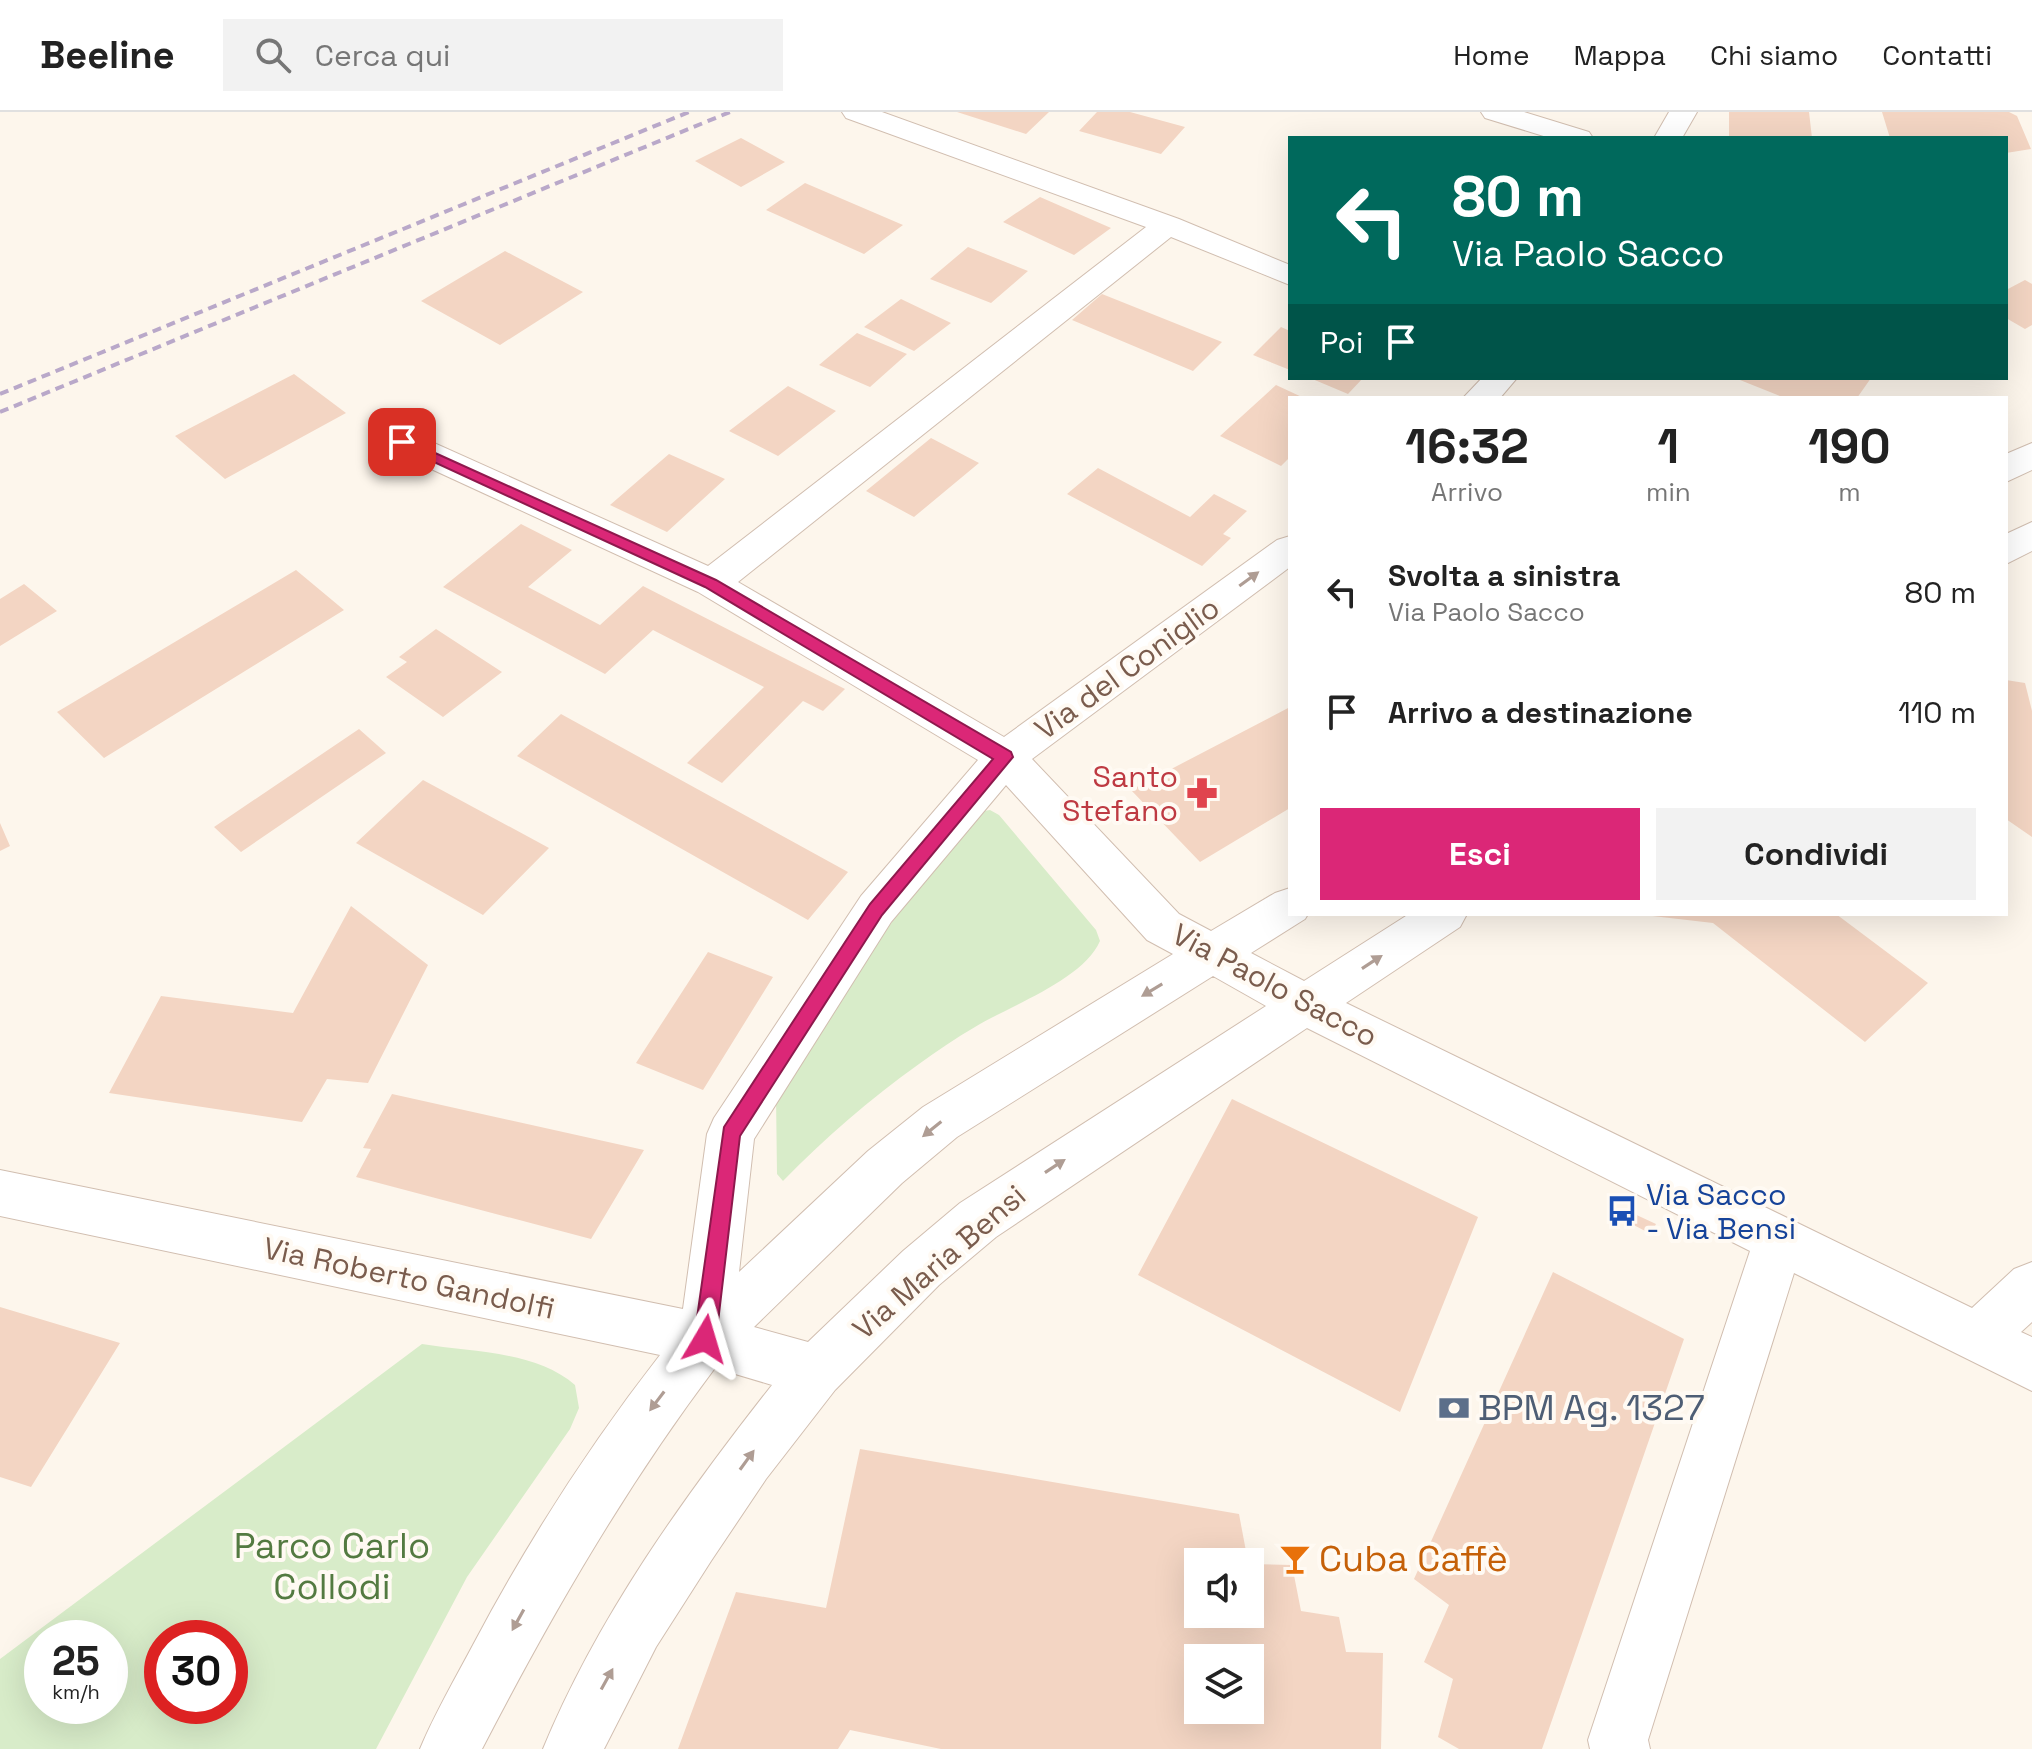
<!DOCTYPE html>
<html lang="it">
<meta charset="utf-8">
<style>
:root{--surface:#fff;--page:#f2f2f2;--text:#222;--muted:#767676;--line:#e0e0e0;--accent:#db2777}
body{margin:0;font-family:"Space Grotesk",sans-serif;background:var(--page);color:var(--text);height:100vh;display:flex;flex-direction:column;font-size:30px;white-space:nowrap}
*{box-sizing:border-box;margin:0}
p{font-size:26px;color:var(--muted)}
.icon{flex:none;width:44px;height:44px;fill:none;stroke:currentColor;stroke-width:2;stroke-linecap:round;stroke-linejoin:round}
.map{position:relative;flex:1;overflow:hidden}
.panel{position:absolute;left:1288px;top:284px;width:720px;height:520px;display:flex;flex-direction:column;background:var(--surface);border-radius:0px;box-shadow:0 8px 32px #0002}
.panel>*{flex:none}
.guide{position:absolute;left:1288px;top:24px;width:720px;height:244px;border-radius:0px;box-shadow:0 8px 32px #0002;background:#00695c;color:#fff;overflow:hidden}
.fabs{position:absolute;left:1184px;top:1436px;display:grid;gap:16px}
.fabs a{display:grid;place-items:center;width:80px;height:80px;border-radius:0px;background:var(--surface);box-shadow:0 8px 32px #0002;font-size:40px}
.speed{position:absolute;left:24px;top:1508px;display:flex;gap:16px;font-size:40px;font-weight:700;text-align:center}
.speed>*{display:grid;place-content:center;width:104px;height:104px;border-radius:50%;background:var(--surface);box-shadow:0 8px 32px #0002;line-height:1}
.speed small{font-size:20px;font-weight:400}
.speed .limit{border:12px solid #d22;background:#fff;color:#111}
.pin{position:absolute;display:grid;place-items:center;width:68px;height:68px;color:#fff;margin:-34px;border-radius:16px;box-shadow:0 4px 12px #0006}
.me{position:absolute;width:88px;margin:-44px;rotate:7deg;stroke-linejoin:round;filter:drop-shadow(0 0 6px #0008)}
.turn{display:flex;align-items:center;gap:28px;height:168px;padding:0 32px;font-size:36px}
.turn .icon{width:104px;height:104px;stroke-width:2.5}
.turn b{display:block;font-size:56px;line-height:68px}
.then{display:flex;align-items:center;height:76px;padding:0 32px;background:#0003;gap:16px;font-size:30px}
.eta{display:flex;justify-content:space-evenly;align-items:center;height:136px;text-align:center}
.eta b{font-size:48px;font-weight:700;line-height:56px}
.button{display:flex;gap:16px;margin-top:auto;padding:16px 32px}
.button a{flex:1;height:92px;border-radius:0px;background:var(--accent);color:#fff;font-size:32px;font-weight:700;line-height:92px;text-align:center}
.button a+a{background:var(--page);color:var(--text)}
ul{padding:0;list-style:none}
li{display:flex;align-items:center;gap:24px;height:120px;padding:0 32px}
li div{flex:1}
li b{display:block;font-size:30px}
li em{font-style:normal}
header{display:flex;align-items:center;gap:48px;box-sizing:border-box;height:112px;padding:0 40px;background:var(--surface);border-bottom:2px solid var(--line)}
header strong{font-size:38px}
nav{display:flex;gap:44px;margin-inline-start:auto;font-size:28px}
.search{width:560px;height:72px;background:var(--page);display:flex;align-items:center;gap:20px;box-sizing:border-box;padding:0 28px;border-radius:0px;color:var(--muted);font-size:30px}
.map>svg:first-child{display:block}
.green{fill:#d8ecc9;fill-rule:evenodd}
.building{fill:#f3d5c3;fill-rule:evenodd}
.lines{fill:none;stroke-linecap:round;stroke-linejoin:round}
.minor-casing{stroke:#d1beb0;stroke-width:2}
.minor{fill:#fff;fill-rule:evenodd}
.rail{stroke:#b9a8c9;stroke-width:4;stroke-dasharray:9 6;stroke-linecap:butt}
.oneway{fill:#af9d94}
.route{fill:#db2777;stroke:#8e194d;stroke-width:2}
.labels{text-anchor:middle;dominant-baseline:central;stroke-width:8;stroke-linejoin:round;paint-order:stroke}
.street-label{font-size:30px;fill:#7a5c4d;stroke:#fffaf3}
.health-label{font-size:30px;fill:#be3a42;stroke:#fffaf3;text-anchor:end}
.transit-label{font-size:30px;fill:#164399;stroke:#fffaf3;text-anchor:start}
.near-service-label{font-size:36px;fill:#4e5e75;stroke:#fffaf3;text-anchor:start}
.near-park-label{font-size:36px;fill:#537a41;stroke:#fffaf3}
.near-food-label{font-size:36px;fill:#c56008;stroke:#fffaf3;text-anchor:start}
</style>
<header>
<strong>Beeline</strong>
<div class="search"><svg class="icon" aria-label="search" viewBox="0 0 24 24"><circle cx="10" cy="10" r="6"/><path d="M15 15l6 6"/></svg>Cerca qui</div>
<nav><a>Home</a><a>Mappa</a><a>Chi siamo</a><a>Contatti</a></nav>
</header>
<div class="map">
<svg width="2032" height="1637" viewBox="0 0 2032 1637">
<rect width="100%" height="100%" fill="#fdf6ec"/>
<path class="green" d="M990,698L999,703L1096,818L1100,829C1083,868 1011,893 975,915C956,926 937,939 919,952C870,987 825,1026 783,1069L777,1062L776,984L889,814L978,700Z
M422,1232C472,1240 536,1239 575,1273L579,1296L570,1317L467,1465L376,1637H0V1547ZM42,1526H110V1594H42ZM162,1526H230V1594H162Z"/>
<path class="building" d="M957,0H1049L1026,22Z
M1097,0H1130L1185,15L1161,42L1079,19Z
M1729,0H1809L1812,26H1729Z
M1882,0H2009L2017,4L2031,37L2006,41V26H1890Z
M741,26L785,50L741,75L695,49Z
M805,71L903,113L864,142L766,98Z
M1040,85L1111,116L1074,143L1003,110Z
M968,135L1028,159L991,191L930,167Z
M505,139L583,180L500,233L421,189Z
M2025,168L2032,172V213L2025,217L2006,206V178Z
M1102,182L1222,230L1193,259L1072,208Z
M901,187L951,211L914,239L864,215Z
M1281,215L1290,219V258L1253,243Z
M857,221L907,242L870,275L819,253Z
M294,262L346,301L225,367L175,324Z
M1310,266H1363L1348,282Z
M1735,266H1871L1857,286H1785Z
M1276,273L1304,286H1290V345L1281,354L1220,324Z
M788,274L836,299L778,344L729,319Z
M931,326L979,351L914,405L866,379Z
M669,342L725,367L667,420L610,393Z
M1098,356L1190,405L1214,382L1247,399L1223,422L1231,426L1202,454L1067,382Z
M521,412L572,438L528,475L600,513L643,474L845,577L823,599L803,589L722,671L687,651L764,575L653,518L605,562L443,475Z
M296,458L344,498L104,646L57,600Z
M24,472L57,499L0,534V487Z
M436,517L502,560L443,605L386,565L407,550L399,545Z
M2006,568L2025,571L2032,599V725L2006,707Z
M1290,595V696L1200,750L1131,678Z
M561,602L848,760L808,808L517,644Z
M359,617L386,641L241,740L214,715Z
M423,668L549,736L483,803L356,731Z
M0,711L10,734L0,739Z
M351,794L428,853L368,971L327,967L302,1010L109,981L161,884L293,901Z
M1635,802H1836L1928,871L1865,930L1713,811Z
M708,840L773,865L703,978L636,951Z
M392,982L644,1038L591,1127L356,1065L371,1037L363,1036Z
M1232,987L1478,1105L1400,1300L1138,1163Z
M1628,1099L1656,1112L1651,1122L1624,1108Z
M1553,1160L1684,1227L1542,1637H1459L1438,1625L1453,1567L1424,1550L1449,1493L1414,1467Z
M0,1195L120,1231L31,1375L0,1365Z
M860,1337L1239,1402L1248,1450H1198V1502H1250V1452L1292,1453L1301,1499L1339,1505L1346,1540L1383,1541L1381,1637H941L850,1618L838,1637H678L736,1480L826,1496ZM1198,1546H1250V1598H1198Z"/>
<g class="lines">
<defs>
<path id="minor" d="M842,0H882L1179,107L1290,153V173L1171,125L738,470L1004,625L1277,428L1290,424V455L1032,647L1179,802L1211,819L1275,781L1290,776V802H1308L1305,807L1251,841L1304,869L1409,802H1467L1460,815L1346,891L1972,1196L2014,1157L2032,1150V1210L2021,1220L2032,1225V1279L1794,1161L1648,1628L1650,1637H1590L1588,1628L1750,1139L1307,916L996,1125L939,1173L835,1278L766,1367L711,1449L656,1535L604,1637H543C598,1504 684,1385 772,1273L715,1256C624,1377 552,1502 482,1637H420C435,1601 455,1567 473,1533C527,1431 589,1334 660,1243L0,1104V1058L683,1197L707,1022L714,1006L861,784L978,648L698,480L390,338L385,330L390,322L402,319L414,322L708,454L1146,115L846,6ZM1006,673L1147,828L1173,842L923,995L868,1039L739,1160L754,1027L891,810ZM1213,864L1266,894L960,1091L903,1139L808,1230L754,1215L902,1071L957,1025Z
M1481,0H1524L1589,20L1593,26H1550L1485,6Z
M1669,0H1697L1682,26H1654Z
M1482,266H1517L1500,286H1463Z
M2032,331V358L2006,370V342Z
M2032,410V439L2006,452V422Z"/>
</defs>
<use href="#minor" class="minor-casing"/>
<use href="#minor" class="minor"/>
<path class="rail" d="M0,282L689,0
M0,300L730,0"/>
</g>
<defs><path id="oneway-solid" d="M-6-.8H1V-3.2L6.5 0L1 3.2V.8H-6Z" transform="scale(2)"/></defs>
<g class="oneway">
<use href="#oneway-solid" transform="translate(1249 467) rotate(-36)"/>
<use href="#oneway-solid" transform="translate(1372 850) rotate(-33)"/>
<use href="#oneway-solid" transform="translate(1152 878) rotate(149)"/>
<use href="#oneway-solid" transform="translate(932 1017) rotate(141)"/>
<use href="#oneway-solid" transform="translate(1055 1054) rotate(-33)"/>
<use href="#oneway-solid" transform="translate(657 1289) rotate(127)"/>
<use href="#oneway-solid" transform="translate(747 1348) rotate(-54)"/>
<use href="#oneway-solid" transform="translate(518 1508) rotate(119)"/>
<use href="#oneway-solid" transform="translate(607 1567) rotate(-61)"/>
</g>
<path class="route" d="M402,326L716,468L1011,640L1013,645L882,803L740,1024L716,1227L712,1234L705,1238L697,1234L694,1227L724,1015L870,792L993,647L705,475L397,333L395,330Z"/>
<defs>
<symbol id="pharmacy-bare" viewBox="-9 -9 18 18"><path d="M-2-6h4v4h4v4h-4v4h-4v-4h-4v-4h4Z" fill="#e0444e" stroke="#fffaf3" stroke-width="2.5" paint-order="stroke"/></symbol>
<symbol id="bus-bare" viewBox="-9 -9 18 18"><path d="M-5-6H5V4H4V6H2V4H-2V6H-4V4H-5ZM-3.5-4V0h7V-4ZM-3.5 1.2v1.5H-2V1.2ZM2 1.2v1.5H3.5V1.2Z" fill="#1a4fb4" stroke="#fffaf3" stroke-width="2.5" paint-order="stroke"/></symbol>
<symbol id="bank-bare" viewBox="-9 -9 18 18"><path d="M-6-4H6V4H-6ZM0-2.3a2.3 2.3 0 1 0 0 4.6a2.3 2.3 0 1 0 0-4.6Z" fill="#5c6f8a" stroke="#fffaf3" stroke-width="2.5" paint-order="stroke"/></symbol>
<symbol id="bar-bare" viewBox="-9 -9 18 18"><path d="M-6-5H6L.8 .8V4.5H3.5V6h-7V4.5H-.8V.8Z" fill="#e8710a" stroke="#fffaf3" stroke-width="2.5" paint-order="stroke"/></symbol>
</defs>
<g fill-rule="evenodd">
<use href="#pharmacy-bare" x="1180" y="659" width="44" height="44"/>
<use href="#bus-bare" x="1600" y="1077" width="44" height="44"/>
<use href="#bank-bare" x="1432" y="1274" width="44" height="44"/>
<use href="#bar-bare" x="1273" y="1425" width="44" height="44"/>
</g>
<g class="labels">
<g class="street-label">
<text transform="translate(1127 556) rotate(-36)">Via del Coniglio</text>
<text transform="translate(1275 873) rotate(28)">Via Paolo Sacco</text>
<text transform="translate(939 1150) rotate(-41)">Via Maria Bensi</text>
<text transform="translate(409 1166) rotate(12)">Via Roberto Gandolfi</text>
</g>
<g class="health-label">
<text x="1178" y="664">Santo<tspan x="1178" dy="34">Stefano</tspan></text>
</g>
<g class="transit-label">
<text x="1646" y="1082">Via Sacco<tspan x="1646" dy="34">- Via Bensi</tspan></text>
</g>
<g class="near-service-label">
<text x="1478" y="1296">BPM Ag. 1327</text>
</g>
<g class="near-park-label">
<text x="332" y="1434">Parco Carlo<tspan x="332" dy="41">Collodi</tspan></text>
</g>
<g class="near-food-label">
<text x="1319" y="1447">Cuba Caffè</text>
</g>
</g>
</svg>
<div class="fabs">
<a><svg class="icon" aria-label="sound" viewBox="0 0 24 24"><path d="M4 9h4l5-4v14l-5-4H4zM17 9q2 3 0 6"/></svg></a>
<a><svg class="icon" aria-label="layers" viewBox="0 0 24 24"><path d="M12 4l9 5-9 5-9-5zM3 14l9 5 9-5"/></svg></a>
</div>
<div class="speed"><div>25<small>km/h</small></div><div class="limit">30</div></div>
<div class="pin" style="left:402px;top:330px;background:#d93025"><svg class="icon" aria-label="arrive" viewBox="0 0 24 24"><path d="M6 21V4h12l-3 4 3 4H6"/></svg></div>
<svg class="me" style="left:705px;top:1227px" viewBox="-20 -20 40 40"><path d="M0-17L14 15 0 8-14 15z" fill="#db2777" stroke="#fff" stroke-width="4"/></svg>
<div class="guide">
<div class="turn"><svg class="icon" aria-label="left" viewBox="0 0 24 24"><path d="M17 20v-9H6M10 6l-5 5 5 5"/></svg><div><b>80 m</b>Via Paolo Sacco</div></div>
<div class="then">Poi<svg class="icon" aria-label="arrive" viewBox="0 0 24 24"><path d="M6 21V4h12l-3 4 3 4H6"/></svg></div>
</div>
<section class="panel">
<div class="eta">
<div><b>16:32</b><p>Arrivo</p></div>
<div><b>1</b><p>min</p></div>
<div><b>190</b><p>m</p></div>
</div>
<ul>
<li><svg class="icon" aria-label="left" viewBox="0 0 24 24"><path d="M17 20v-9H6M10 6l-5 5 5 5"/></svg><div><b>Svolta a sinistra</b><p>Via Paolo Sacco</p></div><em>80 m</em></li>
<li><svg class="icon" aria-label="arrive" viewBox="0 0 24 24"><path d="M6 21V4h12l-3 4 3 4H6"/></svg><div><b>Arrivo a destinazione</b></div><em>110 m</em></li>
</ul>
<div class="button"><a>Esci</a><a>Condividi</a></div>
</section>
</div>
